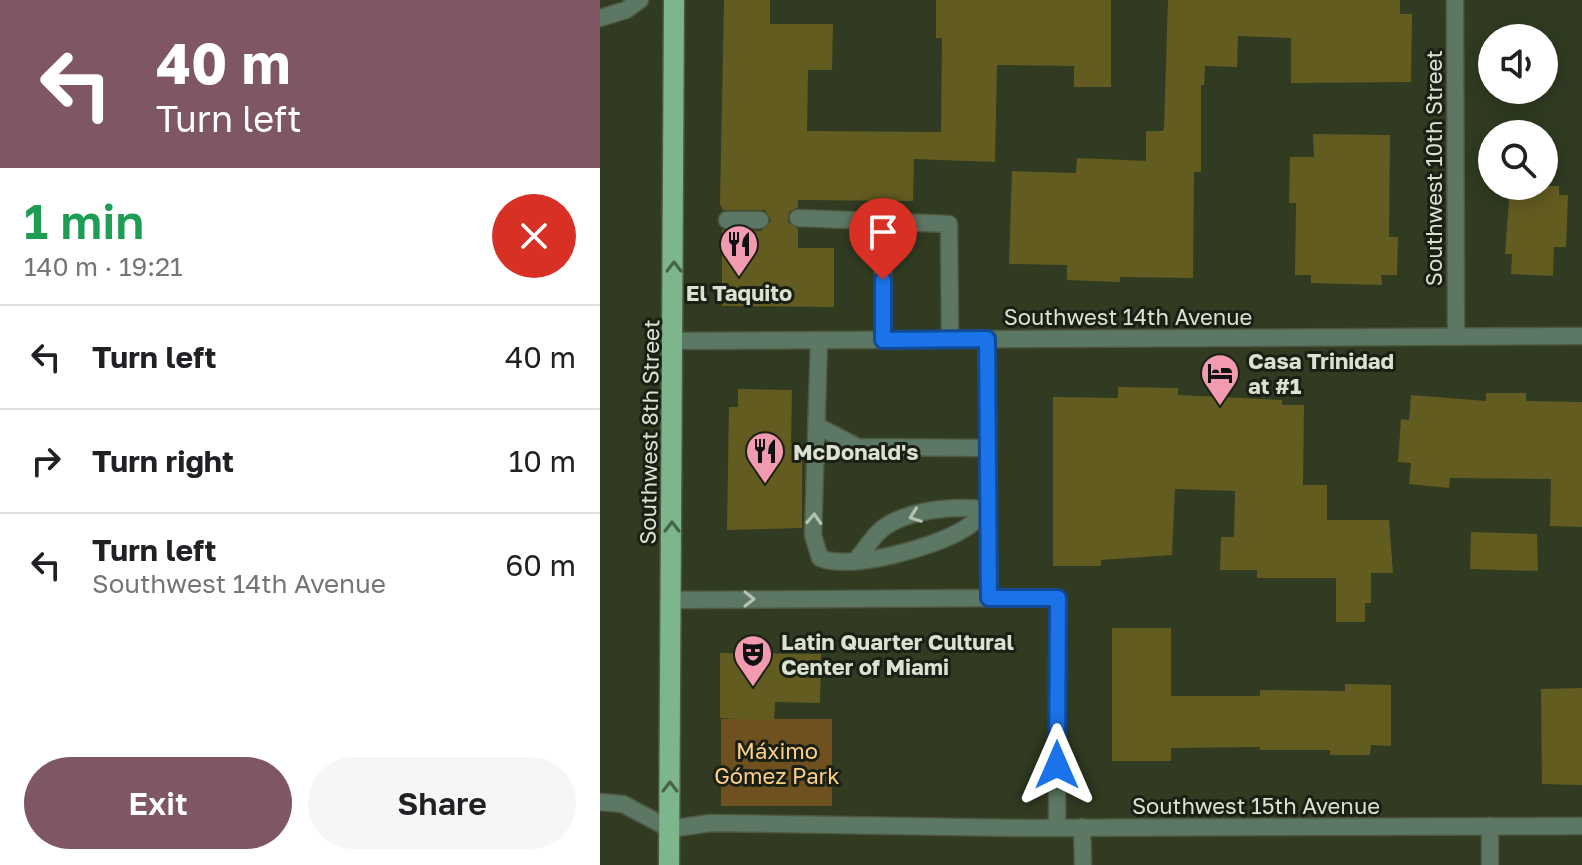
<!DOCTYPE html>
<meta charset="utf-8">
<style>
:root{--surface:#fff;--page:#f6f6f6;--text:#202124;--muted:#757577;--line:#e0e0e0;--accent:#7e5763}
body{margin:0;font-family:"Golos Text",sans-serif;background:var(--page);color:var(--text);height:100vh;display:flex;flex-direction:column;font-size:30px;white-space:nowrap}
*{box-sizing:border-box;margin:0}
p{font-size:26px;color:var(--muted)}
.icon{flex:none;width:44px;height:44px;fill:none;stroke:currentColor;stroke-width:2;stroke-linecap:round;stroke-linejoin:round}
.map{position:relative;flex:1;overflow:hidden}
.details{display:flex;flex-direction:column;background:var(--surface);width:600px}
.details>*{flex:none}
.hud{background:#7e5763;color:#fff;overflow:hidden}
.tools{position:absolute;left:878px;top:24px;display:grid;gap:16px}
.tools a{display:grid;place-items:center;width:80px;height:80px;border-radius:50%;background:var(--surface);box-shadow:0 4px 20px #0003;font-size:40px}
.pin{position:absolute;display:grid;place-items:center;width:68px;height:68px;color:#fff;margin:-82px -34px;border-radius:50% 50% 50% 0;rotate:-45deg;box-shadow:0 0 8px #0007}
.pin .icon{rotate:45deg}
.me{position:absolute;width:88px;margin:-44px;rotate:0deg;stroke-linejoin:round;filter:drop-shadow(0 0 6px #0008)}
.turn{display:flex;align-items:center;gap:28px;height:168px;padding:0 24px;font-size:36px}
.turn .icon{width:104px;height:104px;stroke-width:2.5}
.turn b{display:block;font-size:56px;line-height:68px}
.round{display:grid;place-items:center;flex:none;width:84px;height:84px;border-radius:42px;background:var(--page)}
.headline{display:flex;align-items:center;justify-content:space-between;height:136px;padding:0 24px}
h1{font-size:48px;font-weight:600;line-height:60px;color:#1e9e55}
.button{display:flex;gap:16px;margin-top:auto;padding:16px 24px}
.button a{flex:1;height:92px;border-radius:48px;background:var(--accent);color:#fff;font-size:32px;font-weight:600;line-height:92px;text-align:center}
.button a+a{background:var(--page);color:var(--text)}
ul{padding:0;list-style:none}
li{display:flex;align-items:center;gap:24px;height:104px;padding:0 24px;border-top:2px solid var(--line)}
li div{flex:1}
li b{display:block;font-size:30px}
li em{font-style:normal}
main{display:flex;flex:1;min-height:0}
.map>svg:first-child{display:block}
.green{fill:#6e511f}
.building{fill:#635c21}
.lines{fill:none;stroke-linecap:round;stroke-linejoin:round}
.lane-casing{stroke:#4f5942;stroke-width:19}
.street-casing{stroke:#4f5942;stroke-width:19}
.primary-casing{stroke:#4f5942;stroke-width:23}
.lane{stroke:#5c7763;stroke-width:16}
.street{stroke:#5c7763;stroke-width:16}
.primary{stroke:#7db68c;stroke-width:20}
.oneway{stroke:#47644b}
.oneway2{stroke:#b5c2b1}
.route-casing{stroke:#114b97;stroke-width:20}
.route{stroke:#1a73e8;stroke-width:14}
.labels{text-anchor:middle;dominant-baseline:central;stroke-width:6;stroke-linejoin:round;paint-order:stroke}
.street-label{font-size:22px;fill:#dbe2d2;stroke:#1b2015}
.poi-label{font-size:22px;font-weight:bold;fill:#dbe2d2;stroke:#1b2015;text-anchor:start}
.park-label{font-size:22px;fill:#fed088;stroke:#1b2015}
</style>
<main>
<section class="details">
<div class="hud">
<div class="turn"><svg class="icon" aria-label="left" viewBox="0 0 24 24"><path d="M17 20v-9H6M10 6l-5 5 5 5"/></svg><div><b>40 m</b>Turn left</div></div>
</div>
<div class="headline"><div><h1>1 min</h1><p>140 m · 19:21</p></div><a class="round" style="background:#d93025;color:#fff"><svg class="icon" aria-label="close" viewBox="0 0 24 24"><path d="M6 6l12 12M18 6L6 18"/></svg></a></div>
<ul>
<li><svg class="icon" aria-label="left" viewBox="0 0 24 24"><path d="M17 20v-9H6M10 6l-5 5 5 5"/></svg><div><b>Turn left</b></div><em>40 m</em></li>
<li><svg class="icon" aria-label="right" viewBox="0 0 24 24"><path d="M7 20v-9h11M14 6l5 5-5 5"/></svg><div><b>Turn right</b></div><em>10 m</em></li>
<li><svg class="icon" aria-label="left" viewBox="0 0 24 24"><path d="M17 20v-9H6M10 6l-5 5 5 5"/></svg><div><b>Turn left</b><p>Southwest 14th Avenue</p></div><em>60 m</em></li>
</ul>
<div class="button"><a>Exit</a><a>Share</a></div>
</section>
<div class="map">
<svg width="982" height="865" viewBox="0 0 982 865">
<rect width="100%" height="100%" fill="#303b22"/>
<path class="green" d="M121,719H232V806H121Z"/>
<path class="building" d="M124,0H170V24H233L232,70H208L207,131L341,132L342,38H336V0H511V87H474V66L397,65L395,162L314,159L313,201L198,200V207L189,212L188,222L198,229V248H234V307L122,306V230L161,231L171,221L165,210H123L120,204Z
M568,0H800V14H812L811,82L691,83V38L638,36L637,67L605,66L604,85H601V172H594L593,278L520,277V282L467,280V265L409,264L412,171L476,173L477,158L546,161V131H563L564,128Z
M713,134L790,135L789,237H798L797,275H781L782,285L711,283V275H695L696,203H689L690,157H714Z
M910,186H959V195H968L966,247H954L953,276L911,274L912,254H905Z
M518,387L578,388V395L682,400V405H704L703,485H727V520H789L793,573H771V603H765V622H736V578H657V570H620L621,537H634L635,491L575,489L572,555L501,560V566H453V397L518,398Z
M138,389L192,390L191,443H202V528L127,530L129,407H138Z
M886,393H926V401L982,402V527L950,526L951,479L850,478L849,488L809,484L811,463L798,462L801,419L809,420L811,395L886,401Z
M871,532L937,534L938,571L870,569Z
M512,628H571V696H660V690L745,691V684L791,685V746L771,745L770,755H730V750H660V747L571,748V761H512Z
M120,653L221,654L220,703L175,702L174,721L120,718Z
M982,688V785L942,784L941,689Z"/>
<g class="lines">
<defs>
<path id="lane" d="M198,218L349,224L350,339
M127,220H160
M387,339L389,598H458L457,827
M283,340V219
M219,341L213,535L220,558C250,571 336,547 364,529C373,524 380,516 388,510
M219,427L258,447L388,448
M257,559C265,550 273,536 282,529C308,509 357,505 388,510
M71,600L389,598"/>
<path id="street" d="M855,0L856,337
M0,18L26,10L40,0
M74,341L982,336
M0,802L23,804L70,829L110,823L424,828L982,826
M482,827L483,865
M890,865V826"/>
<path id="primary" d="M69,865L74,0"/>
</defs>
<use href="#lane" class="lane-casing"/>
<use href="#street" class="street-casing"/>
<use href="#primary" class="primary-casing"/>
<use href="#lane" class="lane"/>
<use href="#street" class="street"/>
<use href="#primary" class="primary"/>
</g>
<defs><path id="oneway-chevron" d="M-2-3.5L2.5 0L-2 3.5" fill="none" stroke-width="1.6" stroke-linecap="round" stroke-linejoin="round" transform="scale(2)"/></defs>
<g class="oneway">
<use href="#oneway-chevron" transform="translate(74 267) rotate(-90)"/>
<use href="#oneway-chevron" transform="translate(72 527) rotate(-90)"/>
<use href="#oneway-chevron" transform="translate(70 787) rotate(-90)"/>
</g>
<g class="oneway2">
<use href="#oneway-chevron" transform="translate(315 516) rotate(160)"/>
<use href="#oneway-chevron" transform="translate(214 519) rotate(-87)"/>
<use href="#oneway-chevron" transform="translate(149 599)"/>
</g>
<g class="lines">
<defs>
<path id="route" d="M283,280V340L387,339L389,598H458L457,765"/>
</defs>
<use href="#route" class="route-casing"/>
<use href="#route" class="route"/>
</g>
<defs>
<symbol id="restaurant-pin" viewBox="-11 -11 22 30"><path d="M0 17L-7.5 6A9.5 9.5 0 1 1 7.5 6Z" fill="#f29ab0" stroke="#1b2015"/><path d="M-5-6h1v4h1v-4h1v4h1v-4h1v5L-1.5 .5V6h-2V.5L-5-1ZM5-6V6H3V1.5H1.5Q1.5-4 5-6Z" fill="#111"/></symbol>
<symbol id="hotel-pin" viewBox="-11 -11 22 30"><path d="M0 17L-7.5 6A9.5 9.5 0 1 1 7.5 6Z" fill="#f29ab0" stroke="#1b2015"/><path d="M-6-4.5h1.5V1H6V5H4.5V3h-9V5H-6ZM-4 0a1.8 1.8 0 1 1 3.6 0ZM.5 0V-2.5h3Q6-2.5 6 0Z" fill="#111"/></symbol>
<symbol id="theatre-pin" viewBox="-11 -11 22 30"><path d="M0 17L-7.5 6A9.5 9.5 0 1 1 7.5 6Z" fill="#f29ab0" stroke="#1b2015"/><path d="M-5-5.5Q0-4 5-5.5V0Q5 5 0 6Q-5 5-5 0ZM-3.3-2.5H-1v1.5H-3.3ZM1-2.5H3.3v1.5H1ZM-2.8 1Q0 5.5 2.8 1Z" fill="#111"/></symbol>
</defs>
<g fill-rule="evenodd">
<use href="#restaurant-pin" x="117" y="222" width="44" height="60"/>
<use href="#hotel-pin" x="598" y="351" width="44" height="60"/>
<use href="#restaurant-pin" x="143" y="429" width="44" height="60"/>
<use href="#theatre-pin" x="131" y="632" width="44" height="60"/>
</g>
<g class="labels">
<g class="street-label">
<text transform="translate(833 168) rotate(-90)">Southwest 10th Street</text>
<text x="528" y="316">Southwest 14th Avenue</text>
<text transform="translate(49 432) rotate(-89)">Southwest 8th Street</text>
<text x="656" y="805">Southwest 15th Avenue</text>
</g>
<g class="poi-label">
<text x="139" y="292" text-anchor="middle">El Taquito</text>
<text x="648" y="360">Casa Trinidad<tspan x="648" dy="25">at #1</tspan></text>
<text x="193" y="451">McDonald's</text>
<text x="181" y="641">Latin Quarter Cultural<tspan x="181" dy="25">Center of Miami</tspan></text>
</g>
<g class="park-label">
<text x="177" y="750">Máximo<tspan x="177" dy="25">Gómez Park</tspan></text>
</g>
</g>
</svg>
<div class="tools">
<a><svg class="icon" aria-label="sound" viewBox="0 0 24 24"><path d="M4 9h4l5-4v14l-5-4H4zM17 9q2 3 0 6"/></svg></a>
<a><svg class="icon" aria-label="search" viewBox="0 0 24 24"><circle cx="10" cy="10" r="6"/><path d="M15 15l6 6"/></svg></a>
</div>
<div class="pin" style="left:283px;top:280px;background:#d93025"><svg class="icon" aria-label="arrive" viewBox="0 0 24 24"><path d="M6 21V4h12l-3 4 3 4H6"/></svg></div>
<svg class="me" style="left:457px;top:765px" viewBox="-20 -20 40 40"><path d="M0-17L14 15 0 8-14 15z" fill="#1a73e8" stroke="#fff" stroke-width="4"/></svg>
</div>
</main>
